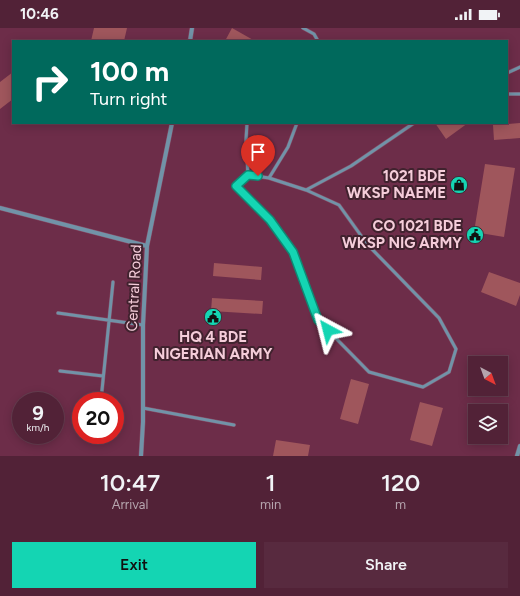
<!DOCTYPE html>
<style>
:root{--surface:#522237;--page:#582a3f;--text:#f1f3f6;--muted:#b5a4ad;--line:#683f52;--accent:#14d5b3}
body{margin:0;font-family:Figtree,sans-serif;background:var(--page);color:var(--text);height:100vh;display:flex;flex-direction:column;font-size:15px;white-space:nowrap}
*{box-sizing:border-box;margin:0}
p{font-size:13px;color:var(--muted)}
.icon{flex:none;width:22px;height:22px;fill:none;stroke:currentColor;stroke-width:2;stroke-linecap:round;stroke-linejoin:round}
.map{position:relative;height:428px;overflow:hidden}
.details{display:flex;flex-direction:column;background:var(--surface);flex:1}
.details>*{flex:none}
.top-card{position:absolute;left:12px;top:12px;width:496px;height:84px;border-radius:0px;box-shadow:0 2px 10px #0003,0 0 0 1px var(--line);background:#00695c;color:#fff;overflow:hidden}
.needle{width:26px;rotate:139deg}
.buttons{position:absolute;left:468px;top:328px;display:grid;gap:8px}
.buttons a{display:grid;place-items:center;width:40px;height:40px;border-radius:0px;background:var(--surface);box-shadow:0 2px 10px #0003,0 0 0 1px var(--line);font-size:20px}
.speed{position:absolute;left:12px;top:364px;display:flex;gap:8px;font-size:20px;font-weight:700;text-align:center}
.speed>*{display:grid;place-content:center;width:52px;height:52px;border-radius:50%;background:var(--surface);box-shadow:0 2px 10px #0003,0 0 0 1px var(--line);line-height:1}
.speed small{font-size:10px;font-weight:400}
.speed .limit{border:6px solid #d22;background:#fff;color:#111}
.pin{position:absolute;display:grid;place-items:center;width:34px;height:34px;color:#fff;margin:-41px -17px;border-radius:50% 50% 50% 0;rotate:-45deg;box-shadow:0 0 4px #0007}
.pin .icon{rotate:45deg}
.me{position:absolute;width:44px;margin:-22px;rotate:322deg;stroke-linejoin:round;filter:drop-shadow(0 0 3px #0008)}
.turn{display:flex;align-items:center;gap:14px;height:84px;padding:0 12px;font-size:18px}
.turn .icon{width:52px;height:52px;stroke-width:2.5}
.turn b{display:block;font-size:28px;line-height:34px}
.eta{display:flex;justify-content:space-evenly;align-items:center;height:68px;text-align:center}
.eta b{font-size:24px;font-weight:600;line-height:28px}
.button{display:flex;gap:8px;margin-top:auto;padding:8px 12px}
.button a{flex:1;height:46px;border-radius:0px;background:var(--accent);color:#111;font-size:16px;font-weight:600;line-height:46px;text-align:center}
.button a+a{background:var(--page);color:var(--text)}
.status{display:flex;justify-content:space-between;align-items:center;height:28px;padding:0 20px;background:var(--surface);direction:ltr}
.status svg{height:11px;fill:currentColor}
.map>svg:first-child{display:block}
.building{fill:#9f565c}
.lines{fill:none;stroke-linecap:round;stroke-linejoin:round}
.service-casing{stroke:#884d66;stroke-width:4}
.minor-casing{stroke:#884d66;stroke-width:5}
.service{stroke:#7193a8;stroke-width:3}
.minor{stroke:#7193a8;stroke-width:4}
.route-casing{stroke:#0d8a74;stroke-width:10}
.route{stroke:#14d5b3;stroke-width:7}
.labels{text-anchor:middle;dominant-baseline:central;stroke-width:4;stroke-linejoin:round;paint-order:stroke}
.poi-label{font-size:15px;font-weight:bold;fill:#f5cdda;stroke:#40222e;text-anchor:end}
.street-label{font-size:15px;fill:#f5cdda;stroke:#40222e}
</style>
<div class="status"><b>10:46</b><svg viewBox="0 0 49 12"><path d="M0 12V9h3v3zM5 12V6h3v6zM10 12V3h3v9zM15 12V0h3v12zM26 1h20v11H26zM47 4h2v5h-2z"/></svg></div>
<div class="map">
<svg width="520" height="428" viewBox="0 0 520 428">
<rect width="100%" height="100%" fill="#6d2d49"/>
<path class="building" d="M94,0H127L124,13H91Z
M232,0L255,13H225Z
M13,44V71L0,81V54Z
M435,95H468L446,111Z
M520,95V110L494,112L493,97Z
M485,136L515,140L504,209L474,204Z
M214,235L262,239L261,252L213,248Z
M489,244L520,255V267L516,278L481,264Z
M212,270L263,273L262,286L211,283Z
M351,351L369,356L358,396L340,391Z
M420,374L443,380L432,418L410,412Z
M276,412L310,417L308,428H273Z"/>
<g class="lines">
<defs>
<path id="service" d="M303,0L314,6L318,13
M507,45L520,39
M507,66H520
M247,95L246,112L248,147L269,150L288,119L297,95
M248,147L236,158L270,192L293,224L318,292L369,344L423,359L449,344L456,321L439,290L367,216L339,177L306,162L269,150
M306,162L351,138L414,95
M58,285L143,297
M60,343L103,348
M101,372L113,254
M143,380L234,397"/>
<path id="minor" d="M190,13L192,0
M0,180L147,218
M141,428L143,394V297L147,218L172,95
M517,428L520,418"/>
</defs>
<use href="#service" class="service-casing"/>
<use href="#minor" class="minor-casing"/>
<use href="#service" class="service"/>
<use href="#minor" class="minor"/>
</g>
<g class="lines">
<defs>
<path id="route" d="M258,148L248,147L236,158L270,192L293,224L318,292L328,302"/>
</defs>
<use href="#route" class="route-casing"/>
<use href="#route" class="route"/>
</g>
<defs>
<symbol id="shop-disc" viewBox="-11 -11 22 22"><circle r="9.5" fill="#14d5b3" stroke="#40222e"/><path d="M-5-2.5h2.3a2.7 3.5 0 0 1 5.4 0H5L5.5 6h-11ZM-1.5-2.5h3a1.5 2.3 0 0 0-3 0Z" fill="#111"/></symbol>
<symbol id="civic-disc" viewBox="-11 -11 22 22"><circle r="9.5" fill="#14d5b3" stroke="#40222e"/><path d="M-.6-6.5H3V-4.5H.6V-3L4-1V1h2V6H-6V1h2V-1L-.6-3ZM-1.2 2.5V6h2.4V2.5Z" fill="#111"/></symbol>
</defs>
<g fill-rule="evenodd">
<use href="#shop-disc" x="449" y="147" width="20" height="20"/>
<use href="#civic-disc" x="465" y="197" width="20" height="20"/>
<use href="#civic-disc" x="203" y="279" width="20" height="20"/>
</g>
<g class="labels">
<g class="poi-label">
<text x="446" y="148">1021 BDE<tspan x="446" dy="17">WKSP NAEME</tspan></text>
<text x="462" y="198">CO 1021 BDE<tspan x="462" dy="17">WKSP NIG ARMY</tspan></text>
<text x="213" y="309" text-anchor="middle">HQ 4 BDE<tspan x="213" dy="17">NIGERIAN ARMY</tspan></text>
</g>
<g class="street-label">
<text transform="translate(134 260) rotate(-87)">Central Road</text>
</g>
</g>
</svg>
<div class="buttons">
<a><svg class="needle" viewBox="-14 -14 28 28"><path d="M0-13l5 13h-10z" fill="#e53935"/><path d="M0 13l5-13h-10z" fill="#b5a4ad"/></svg></a>
<a><svg class="icon" aria-label="layers" viewBox="0 0 24 24"><path d="M12 4l9 5-9 5-9-5zM3 14l9 5 9-5"/></svg></a>
</div>
<div class="speed"><div>9<small>km/h</small></div><div class="limit">20</div></div>
<div class="pin" style="left:258px;top:148px;background:#d93025"><svg class="icon" aria-label="arrive" viewBox="0 0 24 24"><path d="M6 21V4h12l-3 4 3 4H6"/></svg></div>
<svg class="me" style="left:328px;top:302px" viewBox="-20 -20 40 40"><path d="M0-17L14 15 0 8-14 15z" fill="#14d5b3" stroke="#fff" stroke-width="4"/></svg>
<div class="top-card">
<div class="turn"><svg class="icon" aria-label="right" viewBox="0 0 24 24"><path d="M7 20v-9h11M14 6l5 5-5 5"/></svg><div><b>100 m</b>Turn right</div></div>
</div>
</div>
<section class="details">
<div class="eta">
<div><b>10:47</b><p>Arrival</p></div>
<div><b>1</b><p>min</p></div>
<div><b>120</b><p>m</p></div>
</div>
<div class="button"><a>Exit</a><a>Share</a></div>
</section>
